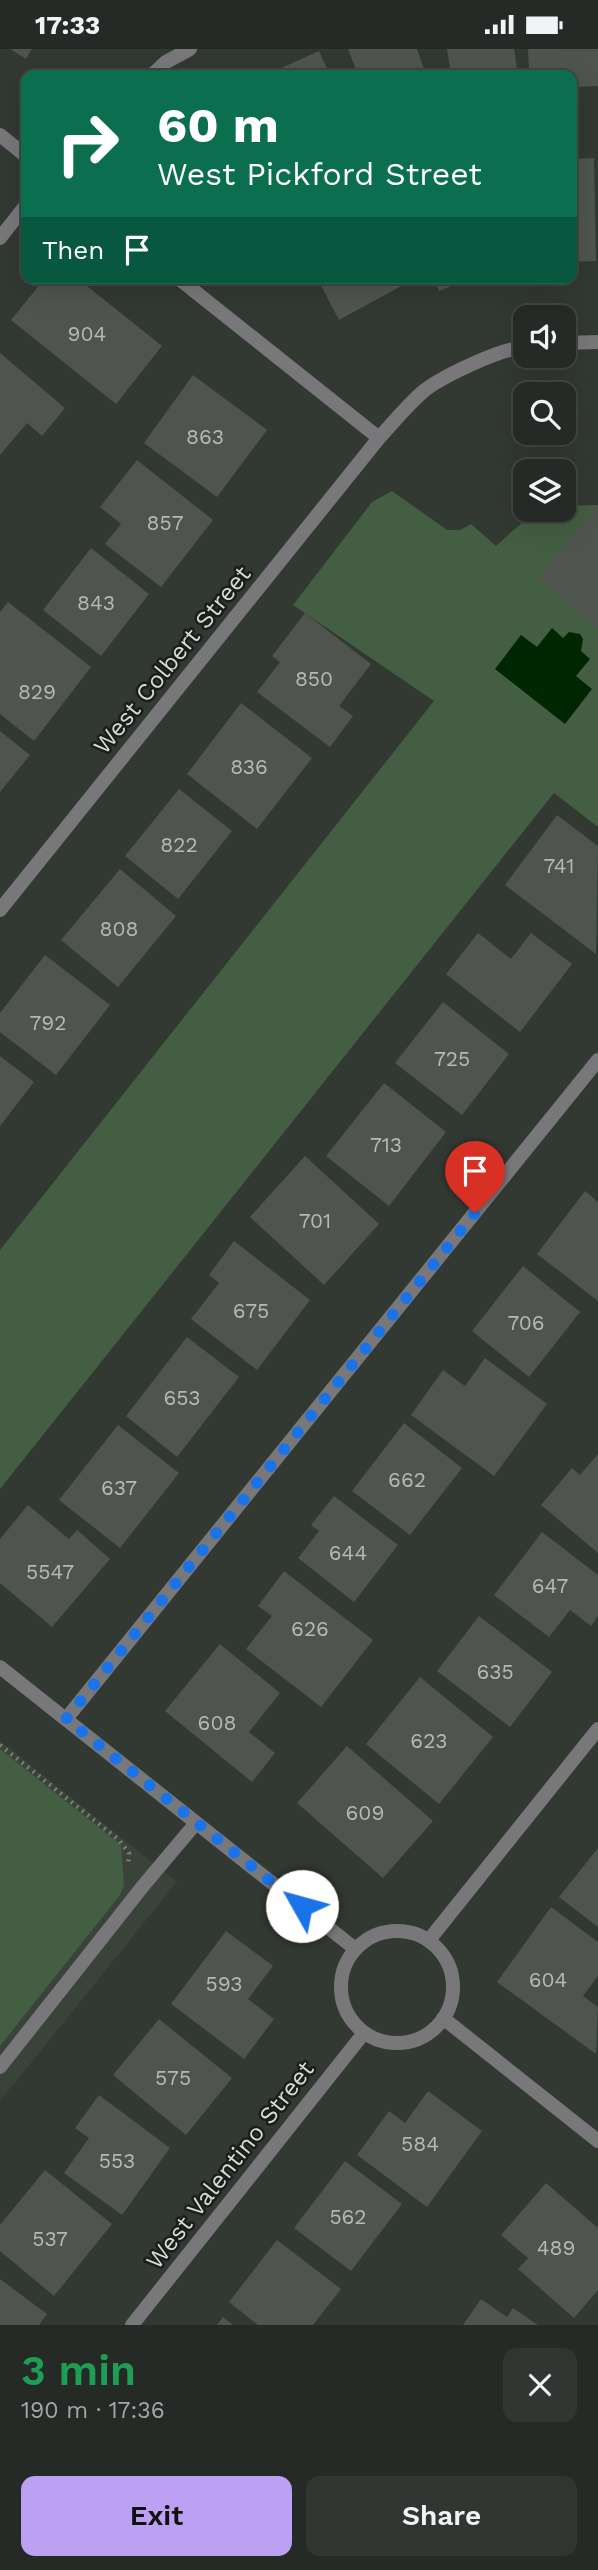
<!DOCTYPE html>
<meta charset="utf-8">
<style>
:root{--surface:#262a26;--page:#323632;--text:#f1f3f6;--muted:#a4a7a7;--line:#424643;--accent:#bca0f2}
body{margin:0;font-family:"Work Sans",sans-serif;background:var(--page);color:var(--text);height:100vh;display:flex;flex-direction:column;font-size:26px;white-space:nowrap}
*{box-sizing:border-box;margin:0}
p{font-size:23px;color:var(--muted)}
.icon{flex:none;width:38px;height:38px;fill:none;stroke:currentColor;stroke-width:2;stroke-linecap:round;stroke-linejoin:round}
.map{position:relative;height:2276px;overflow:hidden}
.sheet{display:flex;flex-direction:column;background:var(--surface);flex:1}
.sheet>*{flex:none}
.guide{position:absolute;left:21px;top:21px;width:556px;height:214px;border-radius:14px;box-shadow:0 7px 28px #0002,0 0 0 2px var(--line);background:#0b6e4f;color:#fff;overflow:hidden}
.controls{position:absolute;left:513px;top:256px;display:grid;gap:14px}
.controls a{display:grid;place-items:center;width:63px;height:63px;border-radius:14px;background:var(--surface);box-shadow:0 7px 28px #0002,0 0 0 2px var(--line);font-size:35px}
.pin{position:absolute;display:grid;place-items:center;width:60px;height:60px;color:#fff;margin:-72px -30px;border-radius:50% 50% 50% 0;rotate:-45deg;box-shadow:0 0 7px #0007}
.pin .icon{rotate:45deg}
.me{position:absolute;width:77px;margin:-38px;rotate:308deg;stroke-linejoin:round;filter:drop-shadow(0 0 5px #0008)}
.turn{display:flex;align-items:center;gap:24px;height:147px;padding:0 21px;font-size:32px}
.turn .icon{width:91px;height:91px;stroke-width:2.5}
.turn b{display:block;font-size:49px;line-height:60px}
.then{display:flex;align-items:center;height:66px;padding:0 21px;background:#0003;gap:14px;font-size:26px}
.round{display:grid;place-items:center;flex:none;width:74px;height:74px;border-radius:14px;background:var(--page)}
.summary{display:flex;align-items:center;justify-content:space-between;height:119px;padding:0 21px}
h1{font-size:42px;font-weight:600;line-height:52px;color:#1e9e55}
.cta{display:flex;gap:14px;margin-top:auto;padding:14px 21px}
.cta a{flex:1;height:80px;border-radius:14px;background:var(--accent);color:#111;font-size:28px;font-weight:600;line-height:80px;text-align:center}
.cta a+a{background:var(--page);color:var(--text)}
.status{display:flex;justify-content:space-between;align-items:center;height:49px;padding:0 35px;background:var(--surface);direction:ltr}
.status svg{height:19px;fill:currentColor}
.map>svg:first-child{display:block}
.built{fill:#3a4339}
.green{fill:#435e43}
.water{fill:#002602}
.building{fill:#4f544f}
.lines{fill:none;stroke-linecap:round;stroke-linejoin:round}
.path{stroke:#797e79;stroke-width:4.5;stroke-dasharray:2 5;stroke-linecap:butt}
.service{stroke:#78777a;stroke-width:14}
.minor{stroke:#78777a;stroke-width:14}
.route{stroke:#1a73e8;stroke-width:12;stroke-dasharray:0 21.6}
.labels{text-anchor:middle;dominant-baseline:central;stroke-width:5;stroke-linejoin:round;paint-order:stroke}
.number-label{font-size:21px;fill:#b5b8b4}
.street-label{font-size:24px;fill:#d7dad6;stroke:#1c1e1c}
</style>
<div class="status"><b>17:33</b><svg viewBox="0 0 49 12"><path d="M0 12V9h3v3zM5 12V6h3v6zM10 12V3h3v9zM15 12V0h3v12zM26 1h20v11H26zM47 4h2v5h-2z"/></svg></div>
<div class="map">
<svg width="598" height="2276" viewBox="0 0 598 2276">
<rect width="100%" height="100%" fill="#323832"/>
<path class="built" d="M0,1692L177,1833L0,2052Z"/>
<path class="green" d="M392,442L447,481H460L471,475L496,497C517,478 533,460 564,460V457L598,456V778L554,744L0,1440V1201L434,652L293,556L372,453Z
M0,1700L121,1796L124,1836L120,1846L0,1997Z"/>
<path class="water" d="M552,579L563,589L569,583L580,585L583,590L581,602L590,610L576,627L592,640L565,675L495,620L521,586L537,598Z"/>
<path class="building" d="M10,0H32L26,10Z
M348,0H417L426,26H358Z
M447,0H514L518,26H451Z
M528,0H598V37L572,38V26H555V19L529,20Z
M319,2L330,26H266Z
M594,109L596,212L572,213V110Z
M45,229H77L162,297L116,355L11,271Z
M317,229H416L339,271Z
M434,229H471L439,242Z
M0,304L65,359L42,387L27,374L0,406Z
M193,326L267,381L217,448L144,394Z
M137,411L213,471L161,538L105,495L121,475L100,458Z
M598,457V580L538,529Z
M91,499L149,545L101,607L43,561Z
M8,553L91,618L34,692L0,665V563Z
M305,564L371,615L339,657L353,667L330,698L257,643L280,613L272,607Z
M241,654L312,709L257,780L187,725Z
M0,682L30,706L0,743Z
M179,740L232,782L178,850L125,807Z
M557,766L598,797L596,905L505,836Z
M120,820L176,867L118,938L61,891Z
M478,884L511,910L531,884L572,915L520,983L446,925Z
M45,906L110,956L56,1026L0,983V964Z
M443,953L509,1005L462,1066L395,1014Z
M0,1007L34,1033L0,1077Z
M384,1034L446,1083L389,1157L326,1107Z
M305,1107L379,1175L324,1236L250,1168Z
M585,1142L598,1153V1252L537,1205Z
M234,1192L310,1251L257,1321L191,1270L219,1234L209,1226Z
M523,1217L580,1263L529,1328L472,1282Z
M187,1288L239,1328L177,1408L126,1367Z
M485,1309L547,1355L494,1427L411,1366L443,1321L465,1337Z
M404,1374L462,1419L410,1486L352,1442Z
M118,1376L179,1424L120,1499L59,1451Z
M598,1405V1504L541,1456L572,1419L580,1426Z
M334,1447L398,1496L354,1553L298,1509L319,1482L311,1476Z
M28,1456L69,1490L77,1481L110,1510L52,1578L0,1534V1490Z
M542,1483L598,1526V1567L591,1577L570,1561L549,1588L494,1546Z
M284,1522L373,1591L321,1658L246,1600L272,1567L258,1557Z
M479,1567L552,1623L510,1678L437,1622Z
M220,1595L280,1644L249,1683L275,1704L252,1733L165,1662Z
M420,1628L493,1688L439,1755L366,1695Z
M347,1697L433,1772L383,1829L297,1754Z
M598,1799V1878L559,1848Z
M551,1858L598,1893V1927L583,1947L598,1958L596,2005L497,1933Z
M226,1882L273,1917L248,1950L274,1970L244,2010L171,1955Z
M159,1970L232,2029L186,2086L113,2026Z
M428,2042L482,2082L427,2158L357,2106L389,2062L405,2074Z
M99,2046L170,2099L122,2166L64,2124L89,2089L75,2079Z
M345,2112L402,2155L351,2222L294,2179Z
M45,2121L112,2175L54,2247L0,2202V2176Z
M546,2134L598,2179V2241L574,2269L518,2220L528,2209L501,2186Z
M277,2191L341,2240L313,2276H258L229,2253Z
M0,2230L47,2265L39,2276H0Z
M481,2250L507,2268L513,2259L538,2276H463Z
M223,2268L233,2276H217Z"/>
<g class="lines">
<path class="path" d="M0,1696L119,1791L129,1804L128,1817"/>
<path class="service" d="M0,2018L143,1837L196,1774"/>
<path class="minor" d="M152,26L166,13L190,0
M0,86L26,107
M0,189L26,156
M178,229L379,389C393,374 408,355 425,341C445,326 500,300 525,298
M564,294L598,293
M0,861L379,389
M0,1618L354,1899
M66,1670L598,1011
M341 1938a56 56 0 1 1 112 0a56 56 0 1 1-112 0Z
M429,1891L598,1680
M443,1969L598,2092
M132,2276L364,1984"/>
</g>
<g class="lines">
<path class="route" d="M302,1857L66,1670L475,1164"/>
</g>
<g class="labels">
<g class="number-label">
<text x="87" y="284">904</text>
<text x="205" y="387">863</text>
<text x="165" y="473">857</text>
<text x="96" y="553">843</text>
<text x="314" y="629">850</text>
<text x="37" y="642">829</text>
<text x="249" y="717">836</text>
<text x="179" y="795">822</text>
<text x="559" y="816">741</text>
<text x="119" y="879">808</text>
<text x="48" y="973">792</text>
<text x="452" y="1009">725</text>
<text x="386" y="1095">713</text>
<text x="315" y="1171">701</text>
<text x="251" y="1261">675</text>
<text x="526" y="1273">706</text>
<text x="182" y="1348">653</text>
<text x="407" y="1430">662</text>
<text x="119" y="1438">637</text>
<text x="348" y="1503">644</text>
<text x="50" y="1522">5547</text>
<text x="550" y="1536">647</text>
<text x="310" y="1579">626</text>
<text x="495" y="1622">635</text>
<text x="217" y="1673">608</text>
<text x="429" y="1691">623</text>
<text x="365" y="1763">609</text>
<text x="548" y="1930">604</text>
<text x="224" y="1934">593</text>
<text x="173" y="2028">575</text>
<text x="420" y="2094">584</text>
<text x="117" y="2111">553</text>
<text x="348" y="2167">562</text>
<text x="50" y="2189">537</text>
<text x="556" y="2198">489</text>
</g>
<g class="street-label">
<text transform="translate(172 611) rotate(-51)">West Colbert Street</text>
<text transform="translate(230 2116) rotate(-52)">West Valentino Street</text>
</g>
</g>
</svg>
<div class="controls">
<a><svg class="icon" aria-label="sound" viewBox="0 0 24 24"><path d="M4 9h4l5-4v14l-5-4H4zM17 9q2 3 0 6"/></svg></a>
<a><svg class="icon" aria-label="search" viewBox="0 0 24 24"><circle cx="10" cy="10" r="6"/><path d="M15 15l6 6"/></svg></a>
<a><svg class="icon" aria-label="layers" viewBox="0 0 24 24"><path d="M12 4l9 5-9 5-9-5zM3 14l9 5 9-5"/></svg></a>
</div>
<div class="pin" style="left:475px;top:1164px;background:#d93025"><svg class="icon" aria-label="arrive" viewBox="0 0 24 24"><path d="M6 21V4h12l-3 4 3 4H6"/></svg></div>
<svg class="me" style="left:302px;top:1857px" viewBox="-20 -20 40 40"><circle r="19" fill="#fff"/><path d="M0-13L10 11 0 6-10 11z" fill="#1a73e8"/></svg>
<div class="guide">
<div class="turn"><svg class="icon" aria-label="right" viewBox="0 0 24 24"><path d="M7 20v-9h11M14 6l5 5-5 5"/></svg><div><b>60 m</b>West Pickford Street</div></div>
<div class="then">Then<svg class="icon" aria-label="arrive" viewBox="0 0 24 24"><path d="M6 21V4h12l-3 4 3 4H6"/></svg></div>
</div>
</div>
<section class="sheet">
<div class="summary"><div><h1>3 min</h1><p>190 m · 17:36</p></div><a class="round"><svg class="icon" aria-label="close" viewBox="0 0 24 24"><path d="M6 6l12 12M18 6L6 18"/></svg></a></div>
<div class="cta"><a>Exit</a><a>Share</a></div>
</section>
